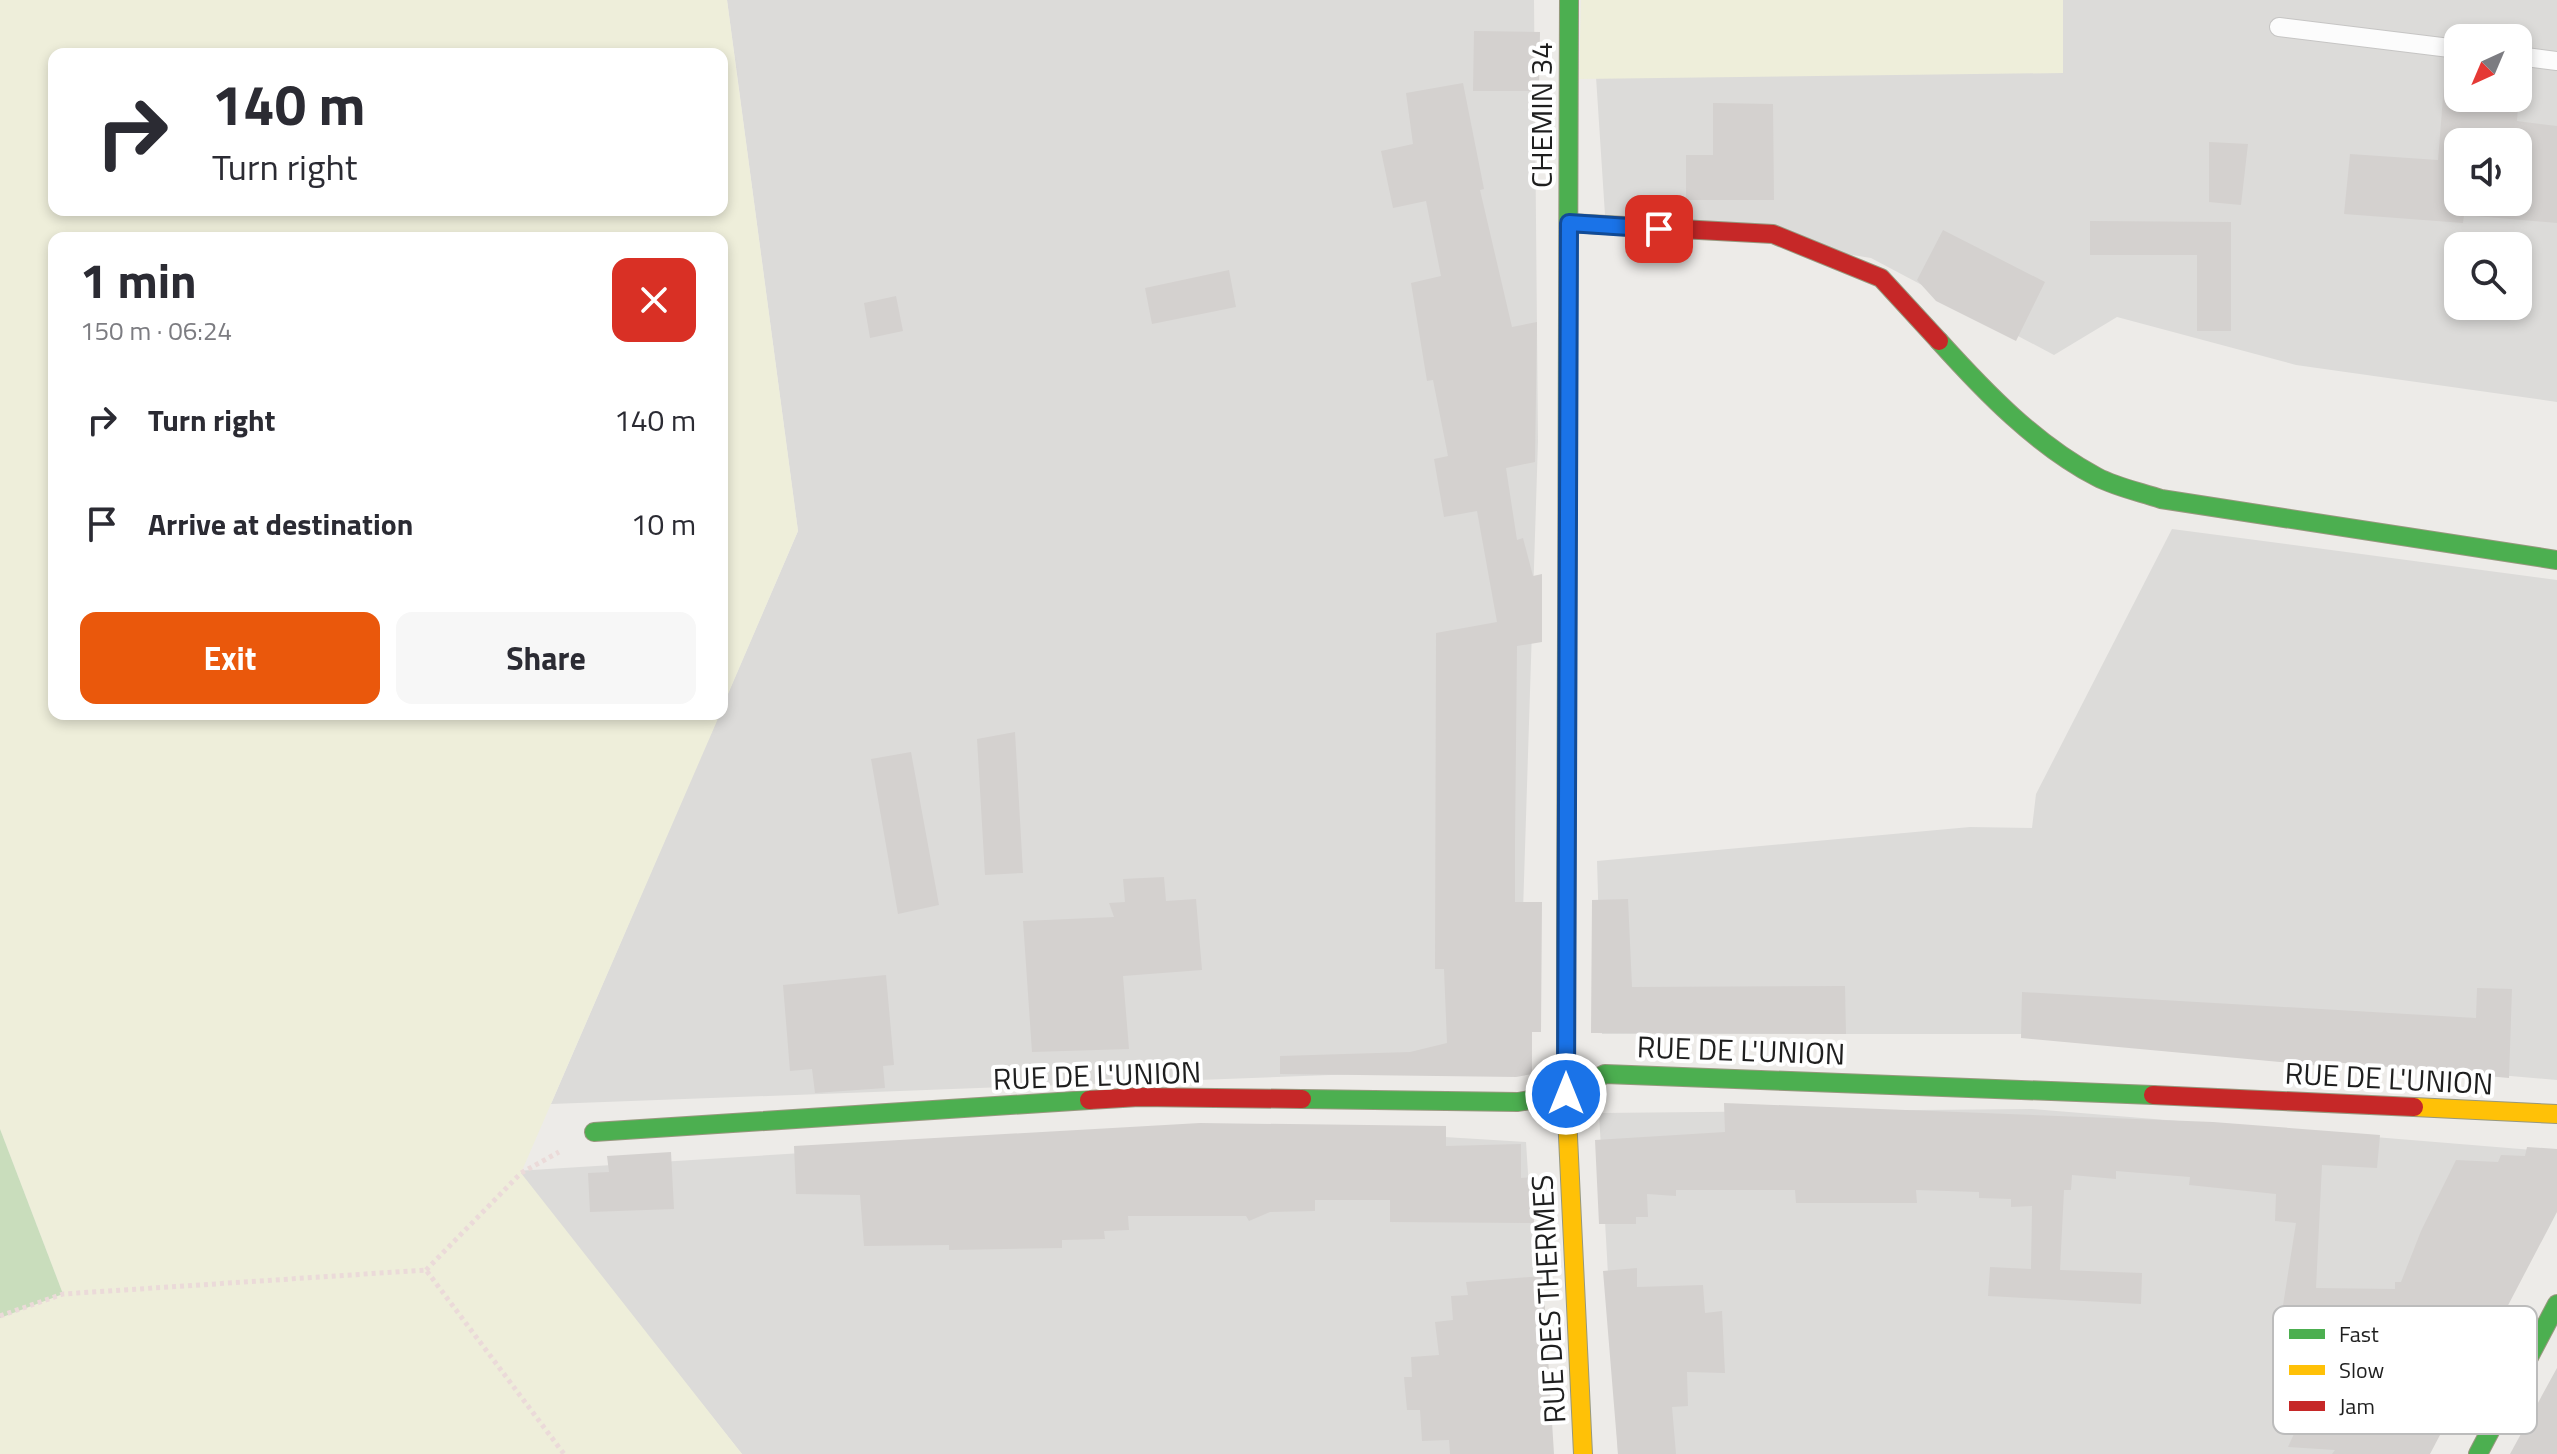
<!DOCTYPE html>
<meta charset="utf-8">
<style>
:root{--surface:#fff;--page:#f7f7f7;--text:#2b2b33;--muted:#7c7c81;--accent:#ea580c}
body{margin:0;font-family:"Titillium Web",sans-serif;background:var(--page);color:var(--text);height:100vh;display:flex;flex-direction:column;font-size:30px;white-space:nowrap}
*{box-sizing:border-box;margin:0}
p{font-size:26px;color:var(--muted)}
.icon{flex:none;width:44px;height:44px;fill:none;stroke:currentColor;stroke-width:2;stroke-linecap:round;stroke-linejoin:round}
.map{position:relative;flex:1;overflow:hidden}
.drawer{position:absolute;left:48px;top:232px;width:680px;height:488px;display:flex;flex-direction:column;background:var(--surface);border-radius:16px;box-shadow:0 4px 12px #0003}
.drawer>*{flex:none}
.guide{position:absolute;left:48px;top:48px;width:680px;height:168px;border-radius:16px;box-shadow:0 4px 12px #0003;background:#fff;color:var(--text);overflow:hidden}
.needle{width:52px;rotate:224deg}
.tools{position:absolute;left:2444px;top:24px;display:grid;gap:16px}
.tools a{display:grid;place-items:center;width:88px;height:88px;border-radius:16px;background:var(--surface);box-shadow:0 4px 12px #0003;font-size:40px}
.pin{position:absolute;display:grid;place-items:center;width:68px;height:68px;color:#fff;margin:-34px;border-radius:16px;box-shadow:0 4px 12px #0006}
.me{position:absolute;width:88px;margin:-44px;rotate:0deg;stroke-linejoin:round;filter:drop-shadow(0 0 6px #0008)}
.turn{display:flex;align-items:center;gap:28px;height:168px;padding:0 32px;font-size:36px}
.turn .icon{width:104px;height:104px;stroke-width:2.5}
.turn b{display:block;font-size:56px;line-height:68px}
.round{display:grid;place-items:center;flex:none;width:84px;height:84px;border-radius:16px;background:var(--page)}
.head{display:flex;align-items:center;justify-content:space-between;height:136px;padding:0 32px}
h1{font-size:48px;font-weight:700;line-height:60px}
.action{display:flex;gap:16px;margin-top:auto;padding:16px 32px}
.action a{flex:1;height:92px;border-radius:16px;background:var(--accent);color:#fff;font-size:32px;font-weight:700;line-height:92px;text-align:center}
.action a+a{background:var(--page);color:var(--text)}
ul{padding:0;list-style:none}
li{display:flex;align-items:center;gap:24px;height:104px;padding:0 32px}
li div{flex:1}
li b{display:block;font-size:30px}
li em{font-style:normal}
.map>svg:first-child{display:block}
.residential{fill:#dcdbd9;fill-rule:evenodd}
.farmland{fill:#eeeeda;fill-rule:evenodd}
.forest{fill:#c9ddbc}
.building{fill:#d4d1cf;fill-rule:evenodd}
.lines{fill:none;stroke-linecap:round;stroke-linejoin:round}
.lane-casing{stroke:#c6c5c4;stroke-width:20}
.fast-casing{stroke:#97987e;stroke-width:20}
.slow-casing{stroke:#97987e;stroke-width:20}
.jam-casing{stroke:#97987e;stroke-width:20}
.path{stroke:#ebdad9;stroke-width:5;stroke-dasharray:4 4;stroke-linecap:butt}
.lane{stroke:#fcfcfc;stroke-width:18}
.fast{stroke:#4caf50;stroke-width:18}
.slow{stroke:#ffc107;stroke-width:18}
.jam{stroke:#c62828;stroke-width:18}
.route-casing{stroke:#114b97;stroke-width:20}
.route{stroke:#1a73e8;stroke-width:14}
.labels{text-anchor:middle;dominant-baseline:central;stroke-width:8;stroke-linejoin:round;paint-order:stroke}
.street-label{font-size:30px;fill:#1f1f1f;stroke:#fff}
.key{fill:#fff;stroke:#bcbcbc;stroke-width:2}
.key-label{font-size:22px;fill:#1f1f1f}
</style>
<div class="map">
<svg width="2557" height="1454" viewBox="0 0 2557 1454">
<rect width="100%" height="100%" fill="#edebe8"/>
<path class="residential" d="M727,0H1534L1538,441L1518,1068L551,1104L798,531Z
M1591,0H2557V402L2296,365L2117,317L2054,355L1871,258L1605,215ZM2458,38H2518V98H2458ZM2458,142H2518V202H2458ZM2458,246H2518V306H2458Z
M2172,529L2557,580V1080L2027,1034H1602L1597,861L1970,827L2032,828L2036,794Z
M2032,1109L2557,1152L2420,1454H1618L1599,1113Z
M1248,1125L1526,1142L1546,1454H742L516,1171Z"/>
<path class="farmland" d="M0,0H727L798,531L722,708V238H54V714H720L521,1173L742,1454H0V1318L63,1294L0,1129ZM54,54H722V210H54Z
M1581,0H2063V73L1579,79Z"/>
<path class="forest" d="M0,1129L63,1294L0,1318Z"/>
<path class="building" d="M1474,31L1540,32L1539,91H1473Z
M2445,73L2458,74V98H2518L2520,80L2517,121L2557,126V223L2464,215L2463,223L2344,214L2350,154L2438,160ZM2458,142H2518V202H2458Z
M1463,83L1484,189L1480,190L1512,327L1537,322L1535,462L1506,468L1517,540L1523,538L1533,576L1542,574V642L1517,646L1515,843V902H1542L1541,1032H1532V1074L1516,1077L1280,1074V1056L1410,1052L1447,1043L1444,969H1435L1436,633L1497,622L1477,511L1444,517L1434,459L1448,456L1433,380L1427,381L1411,283L1441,276L1426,201L1393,208L1381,151L1413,144L1406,93Z
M1713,103L1773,104L1774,200H1686V155H1713Z
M2209,142L2248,144L2241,205L2209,202Z
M2090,221L2231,222V331H2197V255H2090Z
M1943,230L2045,282L2016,341L1936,301L1917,280Z
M1229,270L1236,307L1152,324L1145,288Z
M896,296L903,331L870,338L864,303Z
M1015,732L1023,873L985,875L977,739Z
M911,752L939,905L898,914L871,759Z
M1164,877L1166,901L1196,899L1202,970L1123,976L1129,1049L1032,1052L1023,921L1114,917L1109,903L1125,902L1123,879Z
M1628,899L1632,987L1845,986L1846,1034L1591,1033L1592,900Z
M886,975L894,1065L883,1066L885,1088L815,1093L812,1069L790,1071L783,985Z
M2477,988L2512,989L2509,1078L2333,1062V1067L2021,1038L2022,992L2476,1018Z
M1724,1103L2213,1122L2380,1135L2377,1168L2322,1165L2316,1288L2395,1289V1282H2401L2421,1231L2456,1160L2498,1162L2501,1155L2525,1156L2527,1147L2557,1149V1212L2430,1454H2332L2335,1450L2288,1447L2333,1348L2299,1344L2303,1320L2281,1318L2296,1223L2275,1221L2276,1194L2189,1185L2190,1177L2116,1171V1179L2072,1175L2071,1190H2064L2060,1270L2142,1273L2141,1304L1988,1296L1990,1267L2031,1269L2032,1206L2011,1207V1199L1979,1198V1192L1916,1190L1917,1203H1796L1795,1190H1676V1196L1647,1194L1648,1217H1636V1224H1599L1595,1140L1725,1132Z
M1200,1123L1446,1126V1146L1521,1144V1178L1534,1177V1223L1390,1222V1200H1315V1211L1270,1212L1249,1221L1246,1216H1128L1129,1230L1104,1231L1105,1239L1062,1240V1248L949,1250V1245L864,1246L860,1195L796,1194L794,1146Z
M671,1152L674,1209L590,1212L588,1173L609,1172L607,1156Z
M1637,1268V1287L1703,1285L1705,1313L1722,1311L1725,1373L1687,1372L1688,1406L1672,1407L1676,1454H1618L1603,1271Z
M1543,1276L1554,1454H1450L1449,1440L1422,1441L1420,1410H1407L1404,1377H1412L1411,1357L1439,1355L1435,1322L1453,1320L1451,1296L1468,1295L1466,1282Z
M2557,1368V1454H2510Z"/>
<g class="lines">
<defs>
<path id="lane" d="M2279,27L2458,49
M2518,56L2557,61"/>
<path id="fast" d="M1939,341C1985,392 2036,445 2097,477C2116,487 2140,492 2161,499L2557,560
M1566,945L1569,0
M1302,1099L1518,1102L1566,1094L1605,1074L2153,1095
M594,1132L1089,1100
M2478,1454L2557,1304"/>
<path id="slow" d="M1566,945V1094L1583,1454
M2414,1107L2557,1114"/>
<path id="jam" d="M1569,223L1773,234L1881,278L1939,341
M2153,1095L2414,1107
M1089,1100L1139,1097L1302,1099"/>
</defs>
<use href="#lane" class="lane-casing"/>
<use href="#fast" class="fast-casing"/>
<use href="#slow" class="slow-casing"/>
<use href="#jam" class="jam-casing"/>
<path class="path" d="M426,1270L521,1173L559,1152
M0,1316L63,1294L426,1270L564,1454"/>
<use href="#lane" class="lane"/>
<use href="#fast" class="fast"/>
<use href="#slow" class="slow"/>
<use href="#jam" class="jam"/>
</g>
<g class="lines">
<defs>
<path id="route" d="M1566,1094L1569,223L1659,229"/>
</defs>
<use href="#route" class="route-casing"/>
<use href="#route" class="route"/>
</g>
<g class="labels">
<g class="street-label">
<text transform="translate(1541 115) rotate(-90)">CHEMIN 34</text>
<text transform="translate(1741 1050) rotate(2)">RUE DE L'UNION</text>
<text transform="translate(1097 1075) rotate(-2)">RUE DE L'UNION</text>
<text transform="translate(2389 1078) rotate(3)">RUE DE L'UNION</text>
<text transform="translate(1548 1299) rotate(-93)">RUE DES THERMES</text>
</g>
</g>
<rect x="2273" y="1306" width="264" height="128" rx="12" class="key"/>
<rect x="2289" y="1329" width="36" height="10" fill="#4caf50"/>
<rect x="2289" y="1365" width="36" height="10" fill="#ffc107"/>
<rect x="2289" y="1401" width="36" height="10" fill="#c62828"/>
<g class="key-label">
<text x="2339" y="1342">Fast</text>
<text x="2339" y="1378">Slow</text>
<text x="2339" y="1414">Jam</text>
</g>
</svg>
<div class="tools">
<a><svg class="needle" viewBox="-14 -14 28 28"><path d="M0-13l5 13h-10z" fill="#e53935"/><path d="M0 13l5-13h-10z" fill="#7c7c81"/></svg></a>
<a><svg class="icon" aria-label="sound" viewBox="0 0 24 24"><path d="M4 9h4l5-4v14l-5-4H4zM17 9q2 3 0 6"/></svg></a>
<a><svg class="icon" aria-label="search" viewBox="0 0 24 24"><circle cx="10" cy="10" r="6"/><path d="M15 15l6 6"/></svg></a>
</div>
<div class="pin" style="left:1659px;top:229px;background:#d93025"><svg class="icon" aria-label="arrive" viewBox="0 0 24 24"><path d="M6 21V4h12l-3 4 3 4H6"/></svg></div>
<svg class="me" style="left:1566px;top:1094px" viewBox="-20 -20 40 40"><circle r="17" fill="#1a73e8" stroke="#fff" stroke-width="3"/><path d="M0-11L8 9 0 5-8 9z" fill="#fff"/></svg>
<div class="guide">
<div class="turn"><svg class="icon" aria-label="right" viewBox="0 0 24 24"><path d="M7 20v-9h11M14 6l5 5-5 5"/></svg><div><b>140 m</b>Turn right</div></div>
</div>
<section class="drawer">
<div class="head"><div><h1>1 min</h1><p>150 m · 06:24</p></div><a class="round" style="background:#d93025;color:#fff"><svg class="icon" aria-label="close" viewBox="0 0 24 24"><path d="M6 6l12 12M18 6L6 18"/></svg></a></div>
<ul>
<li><svg class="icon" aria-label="right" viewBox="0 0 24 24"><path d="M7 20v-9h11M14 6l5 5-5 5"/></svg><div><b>Turn right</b></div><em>140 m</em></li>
<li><svg class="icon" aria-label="arrive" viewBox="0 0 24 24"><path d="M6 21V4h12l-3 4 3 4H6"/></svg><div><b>Arrive at destination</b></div><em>10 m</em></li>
</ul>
<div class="action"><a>Exit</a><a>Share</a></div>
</section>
</div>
